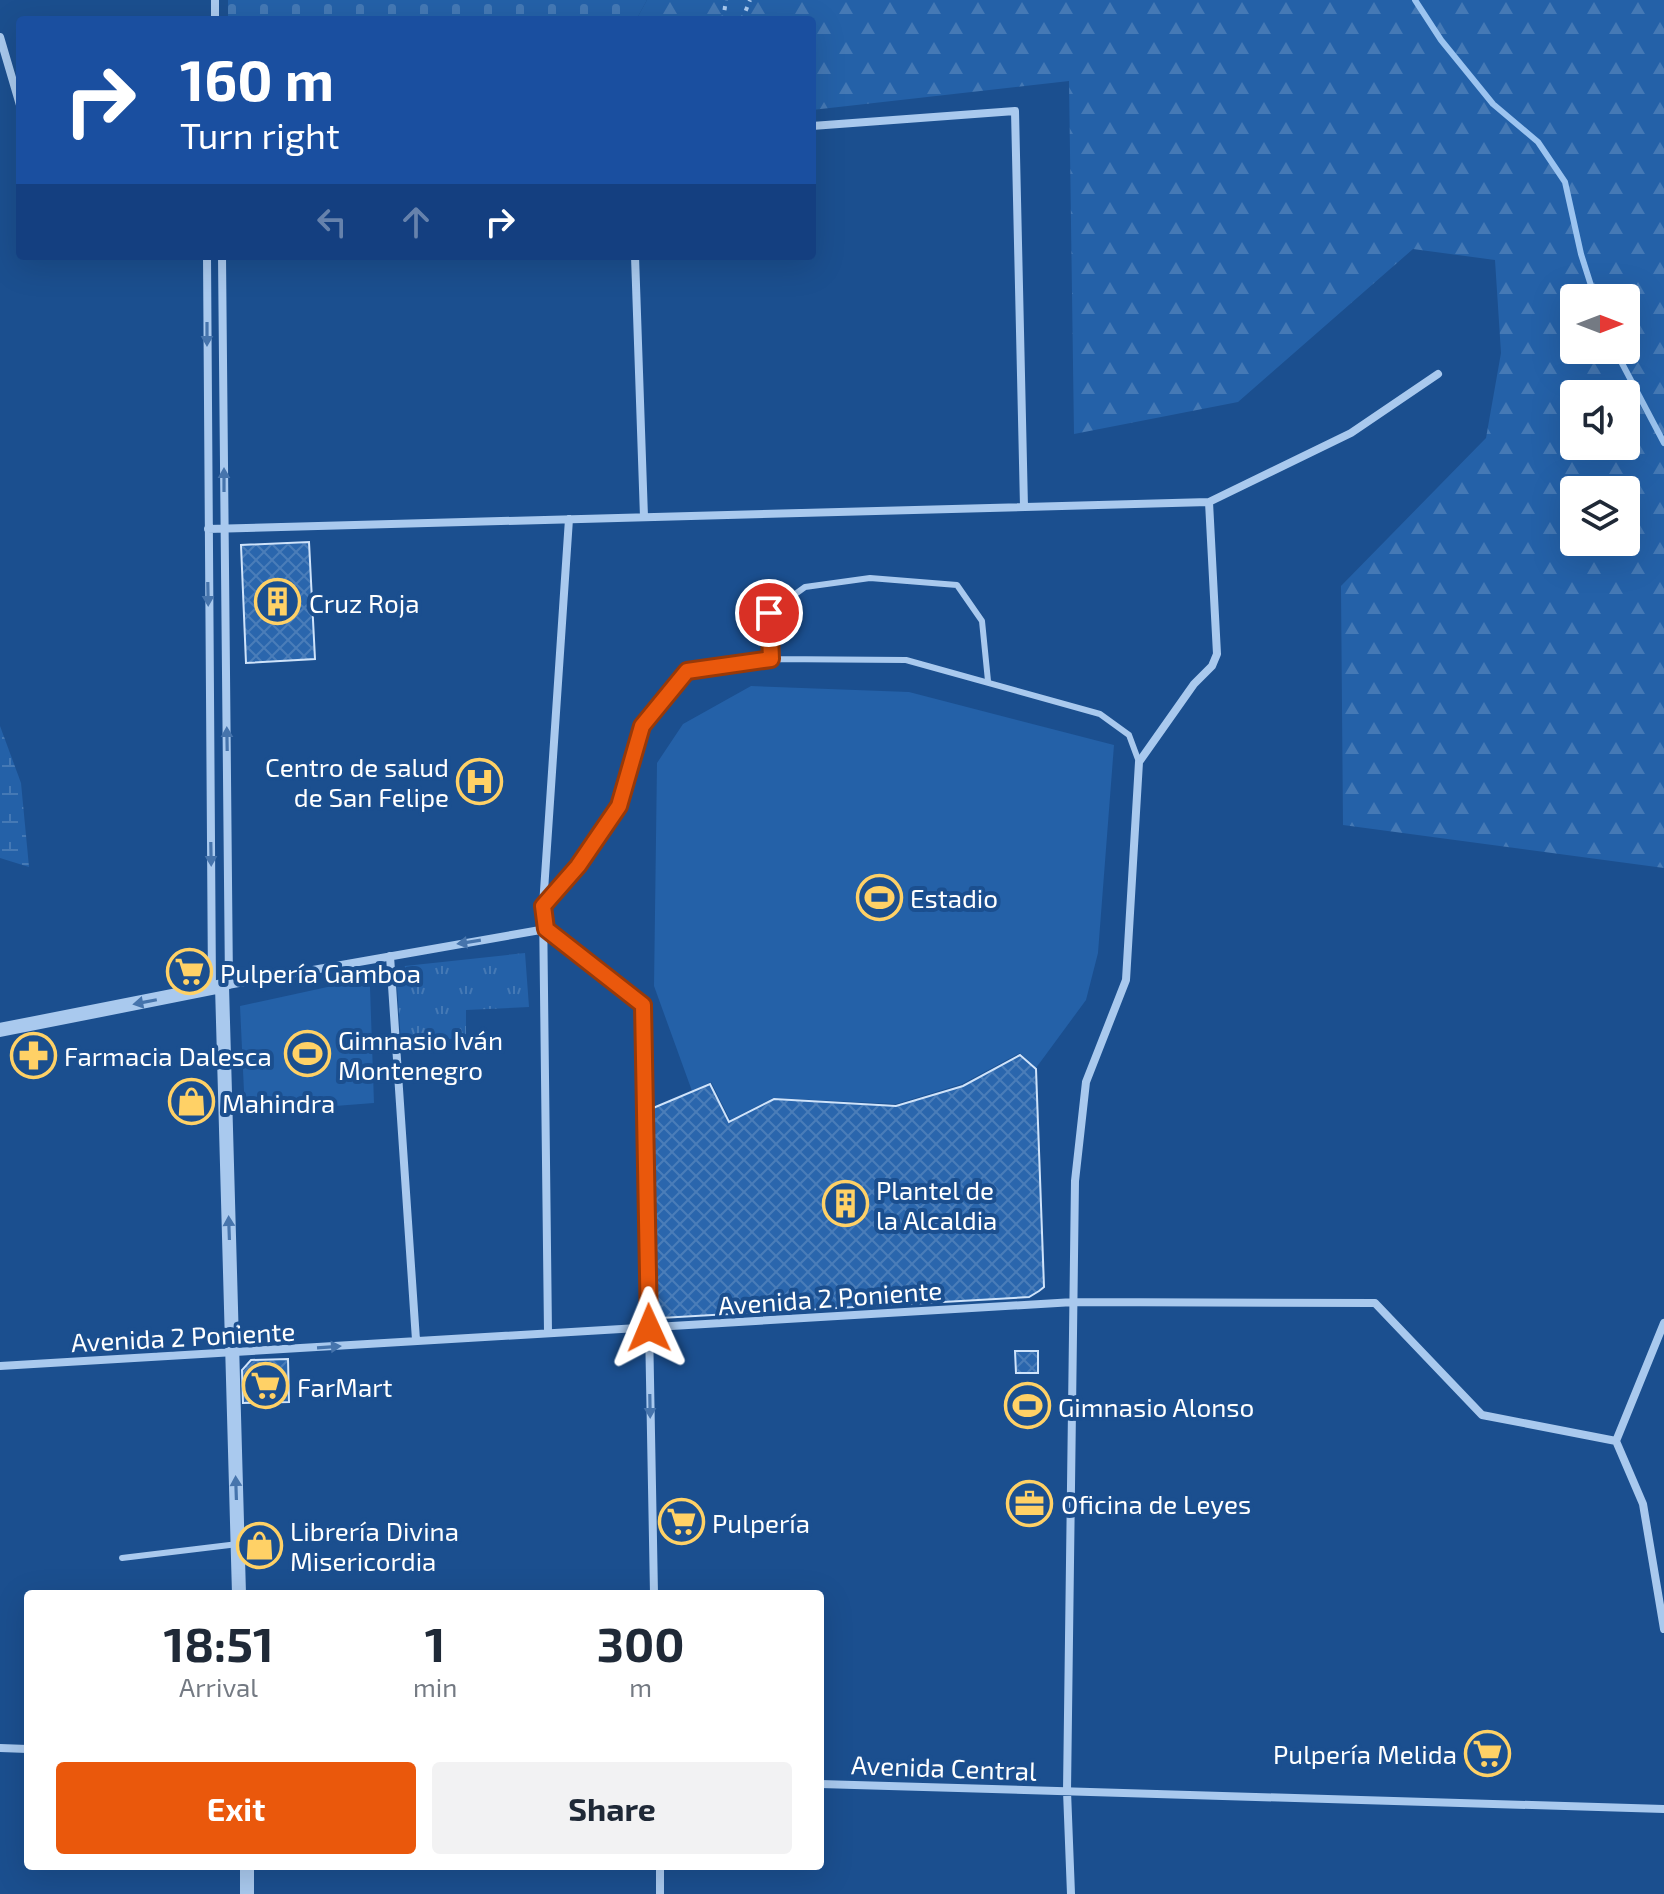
<!DOCTYPE html>
<meta charset="utf-8">
<style>
:root{--surface:#fff;--page:#f2f2f3;--text:#1f2937;--muted:#747a83;--accent:#ea580c}
body{margin:0;font-family:"Exo 2",sans-serif;background:var(--page);color:var(--text);height:100vh;display:flex;flex-direction:column;font-size:30px;white-space:nowrap}
*{box-sizing:border-box;margin:0}
p{font-size:26px;color:var(--muted)}
.icon{flex:none;width:44px;height:44px;fill:none;stroke:currentColor;stroke-width:2;stroke-linecap:round;stroke-linejoin:round}
.map{position:relative;flex:1;overflow:hidden}
.side{position:absolute;left:24px;top:1590px;width:800px;height:280px;display:flex;flex-direction:column;background:var(--surface);border-radius:8px;box-shadow:0 8px 32px #0002}
.side>*{flex:none}
.banner{position:absolute;left:16px;top:16px;width:800px;height:244px;border-radius:8px;box-shadow:0 8px 32px #0002;background:#1a4fa0;color:#fff;overflow:hidden}
.needle{width:52px;rotate:90deg}
.fabs{position:absolute;left:1560px;top:284px;display:grid;gap:16px}
.fabs a{display:grid;place-items:center;width:80px;height:80px;border-radius:8px;background:var(--surface);box-shadow:0 8px 32px #0002;font-size:40px}
.pin{position:absolute;display:grid;place-items:center;width:68px;height:68px;color:#fff;margin:-34px;border:4px solid #fff;border-radius:50%;box-shadow:0 2px 8px #0007}
.me{position:absolute;width:88px;margin:-44px;rotate:359deg;stroke-linejoin:round;filter:drop-shadow(0 0 6px #0008)}
.turn{display:flex;align-items:center;gap:28px;height:168px;padding:0 32px;font-size:36px}
.turn .icon{width:104px;height:104px;stroke-width:2.5}
.turn b{display:block;font-size:56px;line-height:68px}
.lanes{display:flex;align-items:center;height:76px;padding:0 32px;background:#0003;justify-content:center;gap:40px;direction:ltr}
.lanes .off{opacity:.35}
.eta{display:flex;justify-content:space-evenly;align-items:center;height:136px;text-align:center}
.eta b{font-size:48px;font-weight:700;line-height:56px}
.cta{display:flex;gap:16px;margin-top:auto;padding:16px 32px}
.cta a{flex:1;height:92px;border-radius:8px;background:var(--accent);color:#fff;font-size:32px;font-weight:700;line-height:92px;text-align:center}
.cta a+a{background:var(--page);color:var(--text)}
.map>svg:first-child{display:block}
.grass{fill:#2461a8}
.forest{fill:url(#forest-firs);fill-rule:evenodd}
.wetland{fill:url(#wetland-marsh)}
.cemetery{fill:url(#cemetery-stones)}
.park{fill:url(#park-tufts)}
.lines{fill:none;stroke-linecap:round;stroke-linejoin:round}
.stream{stroke:#9cc4f0;stroke-width:6}
.building{fill:url(#building-cross-hatch);stroke:#cfe3fa;stroke-width:2}
.path{stroke:#a9c9ee;stroke-width:4;stroke-dasharray:4 6;stroke-linecap:butt}
.service{stroke:#a9c9ee;stroke-width:6}
.minor{stroke:#a9c9ee;stroke-width:8}
.tertiary{stroke:#a9c9ee;stroke-width:14}
.oneway{fill:#4674ac}
.route-casing{stroke:#983908;stroke-width:20}
.route{stroke:#ea580c;stroke-width:14}
.labels{text-anchor:middle;dominant-baseline:central;stroke-width:8;stroke-linejoin:round;paint-order:stroke}
.poi-label{font-size:26px;fill:#fff;stroke:#1b4f8f;text-anchor:start}
.street-label{font-size:26px;fill:#fff;stroke:#1b4f8f}
</style>
<div class="map">
<svg width="1664" height="1894" viewBox="0 0 1664 1894">
<defs>
<pattern id="forest-firs" width="22" height="20" patternUnits="userSpaceOnUse" patternTransform="scale(2)"><rect width="22" height="20" fill="#2461a8"/><path d="M5 1l3.5 6h-7zM16 11l3.5 6h-7z" fill="#4579b5"/></pattern>
<pattern id="wetland-marsh" width="20" height="14" patternUnits="userSpaceOnUse" patternTransform="scale(2)"><rect width="20" height="14" fill="#2461a8"/><path d="M1 5h8M5 5V1M11 12h8M15 12V8" fill="none" stroke="#4579b5"/></pattern>
<pattern id="cemetery-stones" width="16" height="16" patternUnits="userSpaceOnUse" patternTransform="scale(2)"><rect width="16" height="16" fill="#2461a8"/><path d="M2 7V4a2 2 0 0 1 4 0v3zM10 15v-3a2 2 0 0 1 4 0v3z" fill="#4579b5"/></pattern>
<pattern id="park-tufts" width="24" height="20" patternUnits="userSpaceOnUse" patternTransform="scale(2)"><rect width="24" height="20" fill="#2461a8"/><path d="M3 7l-1-3M5 7V3M7 7l1-3M15 17l-1-3M17 17v-4M19 17l1-3" fill="none" stroke="#4579b5"/></pattern>
<pattern id="building-cross-hatch" width="8" height="8" patternUnits="userSpaceOnUse" patternTransform="scale(2)"><rect width="8" height="8" fill="#2a66ad"/><path d="M0 0l8 8M0 8l8-8" fill="none" stroke="#4a7db9"/></pattern>
</defs>
<rect width="100%" height="100%" fill="#1b4f8f"/>
<path class="grass" d="M751,686L909,692L1114,745L1098,953L1086,1000L1036,1068L1020,1053L962,1084L896,1104L773,1098L730,1120L711,1082L692,1091L654,986L657,763L683,724Z
M355,981L364,982L370,987L374,1103L245,1113L240,1006Z"/>
<path class="forest" d="M647,0H1664V868L1343,825L1341,586L1486,438L1501,353L1495,260L1413,249L1238,402L1074,434L1069,81L812,110V20H636ZM1574,298H1626V350H1574ZM1574,394H1626V446H1574ZM1574,490H1626V542H1574Z"/>
<path class="wetland" d="M0,726L21,783L29,867L0,858Z"/>
<path class="cemetery" d="M228,0H647L636,20H228Z"/>
<path class="park" d="M525,953L529,1007L466,1010V1038L401,1042L397,986L405,966Z"/>
<g class="lines">
<path class="stream" d="M1415,0L1441,40L1493,104L1538,142L1565,182L1581,254L1595,298
M1615,350L1664,443"/>
</g>
<path class="building" d="M309,542L315,659L246,663L241,545Z
M38,1041L43,1067L28,1070L24,1043Z
M1020,1055L1036,1069L1044,1287L1039,1291L1029,1297L661,1318L654,1312L646,1111L710,1084L729,1122L774,1099L896,1106L963,1086Z
M205,1087L206,1116L178,1117L177,1088Z
M1015,1351H1038V1373H1016Z
M288,1359L289,1402L243,1403L242,1370L251,1360Z
M1038,1395V1416L1017,1417V1396Z
M1015,1499H1045V1507L1015,1508Z
M248,1538H271V1552L248,1553Z
M1479,1734H1496L1497,1772H1480Z"/>
<g class="lines">
<path class="path" d="M723,20L726,0
M742,20L750,0"/>
<path class="service" d="M771,659L769,613L805,587L870,578L957,585L982,621L988,681
M543,906L578,866L619,806L642,726L687,671L771,659L906,660L1100,714L1129,735L1139,762
M122,1558L238,1544"/>
<path class="minor" d="M215,0V20
M0,37L20,105
M812,126L1015,111L1024,507
M207,256L212,988
M222,256L229,985
M635,256L644,517
M208,529L1209,502L1351,433L1438,374
M390,956L416,1340
M222,986L546,929L643,1005L654,1594
M1664,1323L1616,1441L1643,1504L1664,1629
M548,1333L543,906L569,519
M0,1366L1074,1302L1375,1303L1482,1415L1616,1441
M0,1748L28,1749
M820,1784L1664,1809
M660,1866V1894
M1071,1894L1067,1791L1075,1181L1086,1082L1126,980L1139,762L1194,684L1212,666L1217,654L1209,502"/>
<path class="tertiary" d="M0,1030L222,986L239,1594
M247,1866V1894"/>
</g>
<defs><path id="oneway-solid" d="M-6-.8H1V-3.2L6.5 0L1 3.2V.8H-6Z" transform="scale(2)"/></defs>
<g class="oneway">
<use href="#oneway-solid" transform="translate(207 334) rotate(90)"/>
<use href="#oneway-solid" transform="translate(224 480) rotate(-90)"/>
<use href="#oneway-solid" transform="translate(208 594) rotate(89)"/>
<use href="#oneway-solid" transform="translate(227 739) rotate(-91)"/>
<use href="#oneway-solid" transform="translate(211 854) rotate(89)"/>
<use href="#oneway-solid" transform="translate(469 942) rotate(171)"/>
<use href="#oneway-solid" transform="translate(145 1002) rotate(169)"/>
<use href="#oneway-solid" transform="translate(229 1228) rotate(-92)"/>
<use href="#oneway-solid" transform="translate(329 1347) rotate(-4)"/>
<use href="#oneway-solid" transform="translate(650 1406) rotate(89)"/>
<use href="#oneway-solid" transform="translate(236 1488) rotate(-92)"/>
</g>
<g class="lines">
<defs>
<path id="route" d="M649,1328L643,1005L546,929L543,906L578,866L619,806L642,726L687,671L771,659L769,613"/>
</defs>
<use href="#route" class="route-casing"/>
<use href="#route" class="route"/>
</g>
<defs>
<symbol id="building-ring" viewBox="-11 -11 22 22"><circle r="9.5" fill="#1b4f8f" stroke="#ffd166" stroke-width="1.5"/><path d="M-4-6H4V6H1V3H-1V6H-4ZM-2.5-4.3h1.7v1.8h-1.7ZM.8-4.3h1.7v1.8H.8ZM-2.5-1h1.7V.8h-1.7ZM.8-1h1.7V.8H.8Z" fill="#ffd166"/></symbol>
<symbol id="hospital-ring" viewBox="-11 -11 22 22"><circle r="9.5" fill="#1b4f8f" stroke="#ffd166" stroke-width="1.5"/><path d="M-5-5h3v3.5h4V-5h3V5h-3V1.5h-4V5h-3Z" fill="#ffd166"/></symbol>
<symbol id="stadium-ring" viewBox="-11 -11 22 22"><circle r="9.5" fill="#1b4f8f" stroke="#ffd166" stroke-width="1.5"/><path d="M0-5a6.5 5 0 1 0 0 10a6.5 5 0 1 0 0-10ZM-3.5-1.8h7v3.6h-7Z" fill="#ffd166"/></symbol>
<symbol id="supermarket-ring" viewBox="-11 -11 22 22"><circle r="9.5" fill="#1b4f8f" stroke="#ffd166" stroke-width="1.5"/><path d="M-6-5.5h2.5l.6 2H6L4.5 2H-2.5L-4.4-4H-6ZM-1.5 3.2a1.3 1.3 0 1 0 .1 0ZM3 3.2a1.3 1.3 0 1 0 .1 0Z" fill="#ffd166"/></symbol>
<symbol id="pharmacy-ring" viewBox="-11 -11 22 22"><circle r="9.5" fill="#1b4f8f" stroke="#ffd166" stroke-width="1.5"/><path d="M-2-6h4v4h4v4h-4v4h-4v-4h-4v-4h4Z" fill="#ffd166"/></symbol>
<symbol id="shop-ring" viewBox="-11 -11 22 22"><circle r="9.5" fill="#1b4f8f" stroke="#ffd166" stroke-width="1.5"/><path d="M-5-2.5h2.3a2.7 3.5 0 0 1 5.4 0H5L5.5 6h-11ZM-1.5-2.5h3a1.5 2.3 0 0 0-3 0Z" fill="#ffd166"/></symbol>
<symbol id="office-ring" viewBox="-11 -11 22 22"><circle r="9.5" fill="#1b4f8f" stroke="#ffd166" stroke-width="1.5"/><path d="M-6-3h4V-5.5h4V-3h4V5H-6ZM-1-4.5V-3h2v-1.5ZM-6 0V1H6V0Z" fill="#ffd166"/></symbol>
</defs>
<g fill-rule="evenodd">
<use href="#building-ring" x="252" y="576" width="51" height="51"/>
<use href="#hospital-ring" x="454" y="756" width="51" height="51"/>
<use href="#stadium-ring" x="854" y="872" width="51" height="51"/>
<use href="#supermarket-ring" x="164" y="946" width="51" height="51"/>
<use href="#stadium-ring" x="282" y="1028" width="51" height="51"/>
<use href="#pharmacy-ring" x="8" y="1030" width="51" height="51"/>
<use href="#shop-ring" x="166" y="1076" width="51" height="51"/>
<use href="#building-ring" x="820" y="1178" width="51" height="51"/>
<use href="#supermarket-ring" x="240" y="1360" width="51" height="51"/>
<use href="#stadium-ring" x="1002" y="1380" width="51" height="51"/>
<use href="#office-ring" x="1004" y="1478" width="51" height="51"/>
<use href="#supermarket-ring" x="656" y="1496" width="51" height="51"/>
<use href="#shop-ring" x="234" y="1520" width="51" height="51"/>
<use href="#supermarket-ring" x="1462" y="1728" width="51" height="51"/>
</g>
<g class="labels">
<g class="poi-label">
<text x="309" y="602">Cruz Roja</text>
<text x="449" y="766" text-anchor="end">Centro de salud<tspan x="449" dy="30">de San Felipe</tspan></text>
<text x="910" y="897">Estadio</text>
<text x="220" y="972">Pulpería Gamboa</text>
<text x="338" y="1039">Gimnasio Iván<tspan x="338" dy="30">Montenegro</tspan></text>
<text x="64" y="1055">Farmacia Dalesca</text>
<text x="222" y="1102">Mahindra</text>
<text x="876" y="1189">Plantel de<tspan x="876" dy="30">la Alcaldia</tspan></text>
<text x="297" y="1386">FarMart</text>
<text x="1058" y="1406">Gimnasio Alonso</text>
<text x="1061" y="1503">Oficina de Leyes</text>
<text x="712" y="1522">Pulpería</text>
<text x="290" y="1530">Librería Divina<tspan x="290" dy="30">Misericordia</tspan></text>
<text x="1457" y="1753" text-anchor="end">Pulpería Melida</text>
</g>
<g class="street-label">
<text transform="translate(830 1297) rotate(-4)">Avenida 2 Poniente</text>
<text transform="translate(183 1336) rotate(-3)">Avenida 2 Poniente</text>
<text transform="translate(944 1767) rotate(2)">Avenida Central</text>
</g>
</g>
</svg>
<div class="fabs">
<a><svg class="needle" viewBox="-14 -14 28 28"><path d="M0-13l5 13h-10z" fill="#e53935"/><path d="M0 13l5-13h-10z" fill="#747a83"/></svg></a>
<a><svg class="icon" aria-label="sound" viewBox="0 0 24 24"><path d="M4 9h4l5-4v14l-5-4H4zM17 9q2 3 0 6"/></svg></a>
<a><svg class="icon" aria-label="layers" viewBox="0 0 24 24"><path d="M12 4l9 5-9 5-9-5zM3 14l9 5 9-5"/></svg></a>
</div>
<div class="pin" style="left:769px;top:613px;background:#d93025"><svg class="icon" aria-label="arrive" viewBox="0 0 24 24"><path d="M6 21V4h12l-3 4 3 4H6"/></svg></div>
<svg class="me" style="left:649px;top:1328px" viewBox="-20 -20 40 40"><path d="M0-17L14 15 0 8-14 15z" fill="#ea580c" stroke="#fff" stroke-width="4"/></svg>
<div class="banner">
<div class="turn"><svg class="icon" aria-label="right" viewBox="0 0 24 24"><path d="M7 20v-9h11M14 6l5 5-5 5"/></svg><div><b>160 m</b>Turn right</div></div>
<div class="lanes"><svg class="icon off" aria-label="left" viewBox="0 0 24 24"><path d="M17 20v-9H6M10 6l-5 5 5 5"/></svg><svg class="icon off" aria-label="ahead" viewBox="0 0 24 24"><path d="M12 20V5M6 11l6-6 6 6"/></svg><svg class="icon" aria-label="right" viewBox="0 0 24 24"><path d="M7 20v-9h11M14 6l5 5-5 5"/></svg></div>
</div>
<section class="side">
<div class="eta">
<div><b>18:51</b><p>Arrival</p></div>
<div><b>1</b><p>min</p></div>
<div><b>300</b><p>m</p></div>
</div>
<div class="cta"><a>Exit</a><a>Share</a></div>
</section>
</div>
